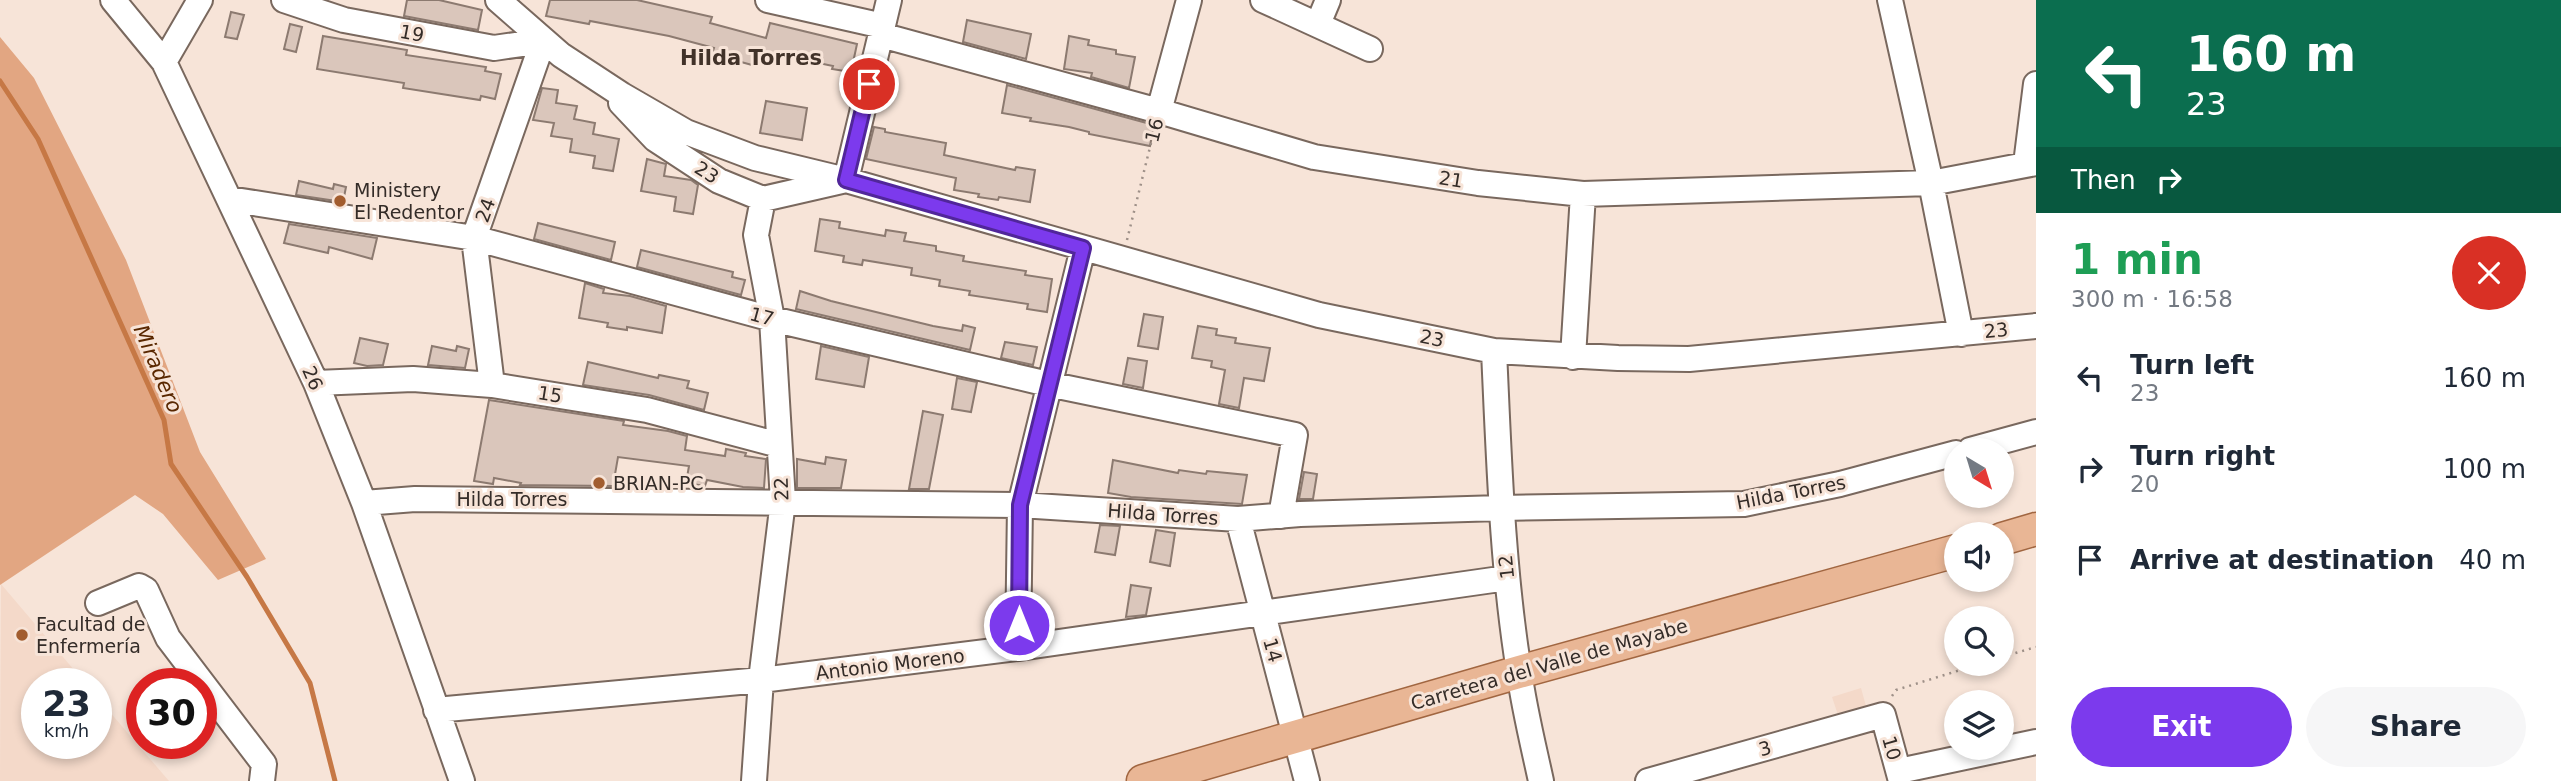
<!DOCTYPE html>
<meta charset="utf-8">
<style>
:root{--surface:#fff;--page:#f6f6f7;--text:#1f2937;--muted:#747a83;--accent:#7c3aed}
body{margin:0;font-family:"DejaVu Sans",sans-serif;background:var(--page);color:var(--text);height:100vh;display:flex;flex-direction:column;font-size:26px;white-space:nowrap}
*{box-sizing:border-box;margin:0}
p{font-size:23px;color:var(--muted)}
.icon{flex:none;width:38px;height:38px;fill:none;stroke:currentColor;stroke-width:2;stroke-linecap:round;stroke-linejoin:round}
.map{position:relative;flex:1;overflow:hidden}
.drawer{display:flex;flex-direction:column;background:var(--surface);width:525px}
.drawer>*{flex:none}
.guide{background:#0b6e4f;color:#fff;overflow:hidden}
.needle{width:46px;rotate:142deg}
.controls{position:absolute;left:1944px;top:438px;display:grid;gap:14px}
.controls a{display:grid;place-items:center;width:70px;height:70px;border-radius:50%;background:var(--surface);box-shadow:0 4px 10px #0003;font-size:35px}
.speed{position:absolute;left:21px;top:668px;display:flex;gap:14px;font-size:35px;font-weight:700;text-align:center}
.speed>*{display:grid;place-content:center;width:91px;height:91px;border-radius:50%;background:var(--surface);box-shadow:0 4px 10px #0003;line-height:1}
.speed small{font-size:18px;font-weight:400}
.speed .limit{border:10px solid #d22;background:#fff;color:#111}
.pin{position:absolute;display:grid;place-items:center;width:60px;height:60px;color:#fff;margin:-30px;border:4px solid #fff;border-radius:50%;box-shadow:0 2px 7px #0007}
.me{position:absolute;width:77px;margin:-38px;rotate:0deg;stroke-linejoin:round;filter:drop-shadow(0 0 5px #0008)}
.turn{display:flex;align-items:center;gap:24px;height:147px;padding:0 35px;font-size:32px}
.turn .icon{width:91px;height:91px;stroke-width:2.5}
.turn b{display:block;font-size:49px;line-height:60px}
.then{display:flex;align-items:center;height:66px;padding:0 35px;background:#0003;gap:14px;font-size:26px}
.round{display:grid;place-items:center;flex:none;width:74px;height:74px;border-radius:37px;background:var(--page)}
.overview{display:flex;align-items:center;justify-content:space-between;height:119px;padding:0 35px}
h1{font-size:42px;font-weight:700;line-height:52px;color:#1e9e55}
.primary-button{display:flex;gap:14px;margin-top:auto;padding:14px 35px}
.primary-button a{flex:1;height:80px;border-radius:42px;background:var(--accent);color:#fff;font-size:28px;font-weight:700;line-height:80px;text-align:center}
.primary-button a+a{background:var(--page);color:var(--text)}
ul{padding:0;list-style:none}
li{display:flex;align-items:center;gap:21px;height:91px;padding:0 35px}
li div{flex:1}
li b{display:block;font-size:26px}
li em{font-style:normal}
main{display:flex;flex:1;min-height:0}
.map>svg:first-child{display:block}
.built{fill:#f4d9c9}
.green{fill:#e2a682}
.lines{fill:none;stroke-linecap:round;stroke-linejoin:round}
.stream{stroke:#c67845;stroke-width:5}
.building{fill:#dac6bb;stroke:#8c7a70;stroke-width:2}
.minor-casing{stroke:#79685e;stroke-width:28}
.major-casing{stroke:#a16641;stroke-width:35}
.path{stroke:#9e9088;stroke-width:2.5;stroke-dasharray:2 5;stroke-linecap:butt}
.minor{stroke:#fff;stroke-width:24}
.major{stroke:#e9b695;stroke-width:32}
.route-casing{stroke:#51269a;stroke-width:18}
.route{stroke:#7c3aed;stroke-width:12}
.poi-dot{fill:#a25d2f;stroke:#f7e4d8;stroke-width:2.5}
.labels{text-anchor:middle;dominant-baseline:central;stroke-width:6;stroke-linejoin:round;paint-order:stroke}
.street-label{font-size:19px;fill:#342c28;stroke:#f7e4d8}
.poi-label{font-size:19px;fill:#342c28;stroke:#f7e4d8;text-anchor:start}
.neighbourhood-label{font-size:21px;font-weight:bold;fill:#413229;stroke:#f7e4d8}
.water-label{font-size:21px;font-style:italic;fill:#592700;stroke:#f7e4d8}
</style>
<main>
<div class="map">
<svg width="2036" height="781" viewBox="0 0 2036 781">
<rect width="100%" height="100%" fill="#f7e4d8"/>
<path class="built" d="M1,584L86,684H37V744H96V696L169,781H0Z
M1861,688L1866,706L1838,715L1832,697Z"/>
<path class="green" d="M0,37L34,78L126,260L200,452L266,559L218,580L163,514L135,495L0,585Z"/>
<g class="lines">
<path class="stream" d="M0,81L38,139L164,420L171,464L247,577L310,683L335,781"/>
</g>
<path class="building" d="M407,0H439L482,10L478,30L404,16Z
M550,0H637L712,17L710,23L766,38L770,23L857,44L851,72L832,69L833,66L756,50L752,65L712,54L714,48L669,36L590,21L589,24L546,16Z
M231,12L244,15L237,39L225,37Z
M967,20L1031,34L1026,59L963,42Z
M290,24L302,27L296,52L284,49Z
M323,36L407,50L406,55L486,67L485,71L501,74L495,99L481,96L480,100L403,88L404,83L317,69Z
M1069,36L1089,40L1088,45L1116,50V54L1135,57L1129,88L1091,77L1092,73L1064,69Z
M1007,85L1154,125L1150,146L1089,134V132L1069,127L1030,121L1031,118L1002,113Z
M542,88L558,90L556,103L577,106L574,119L595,123L593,134L619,139L613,171L593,168L595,156L570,152L572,139L551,136L554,123L533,120Z
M766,101L807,108L802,140L760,133Z
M874,127L885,129V132L946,143L944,155L1015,170L1016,167L1035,170L1030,202L999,197L998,200L978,197L979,194L954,190L956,178L866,159Z
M647,159L666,164L664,176L691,180L698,185L693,214L674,211L676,197L641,191Z
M299,181L333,189L334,184L346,187L343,202L296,195Z
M820,219L840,222L839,228L885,236L886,230L906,233L904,241L936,246V251L964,256L963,261L1026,271L1025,275L1052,279L1047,312L1027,309L1028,304L969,295L970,291L939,286L940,280L911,275L912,268L863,260L862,265L843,262L844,256L815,251Z
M538,223L615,242L611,260L534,239Z
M289,224L377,238L372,259L329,247L328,253L284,243Z
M641,250L733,272L732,277L745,280L741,295L637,267Z
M585,283L604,289L603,293L630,296L666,306L662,333L627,327V330L607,327L608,323L579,318Z
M800,291L831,301L933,326L962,331L963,325L975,328L970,350L796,309Z
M1144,314L1163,317L1158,349L1138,346Z
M1198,326L1217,329L1216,335L1236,338L1235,343L1270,348L1264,381L1244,378L1239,408L1219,404L1225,370L1211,367L1212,361L1192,358Z
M360,338L388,344L383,365L367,366L354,363Z
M1005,342L1037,347L1033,365L1001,358Z
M432,346L456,351L457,346L469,349L465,368L428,365Z
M821,346L869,357L864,387L816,379Z
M1128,358L1147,361L1143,388L1123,384Z
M588,362L658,378L659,375L689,381L687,388L708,393L704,410L649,395L583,385Z
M957,378L977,382L971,412L952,409Z
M489,400L624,421L623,425L668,431L687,436L685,450L725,456L726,449L746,453L745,456L766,459L764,488L743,487L707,480L705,486L686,483L689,466L618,457L613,486L520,485L521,483L494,478L493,484L474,481Z
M923,411L943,415L937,447L929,489H909Z
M826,457L846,460L841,488H797V459L825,464Z
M1113,460L1178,473L1179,470L1206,474L1207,471L1247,475L1242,504L1131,497L1108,493Z
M1304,472L1317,474L1313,499H1299Z
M1100,525L1120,526L1115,555L1095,552Z
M1156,530L1175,533L1170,566L1150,562Z
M1131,585L1151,588L1146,615L1126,617Z"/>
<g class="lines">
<defs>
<path id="minor" d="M113,0L164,62L316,383L364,503L462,781
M284,0L344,20L494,48L543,41
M498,0L561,55L622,95L686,132L755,158L846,180L1319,315L1494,351L1618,358L1689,359L2036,326
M768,0L883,26
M1263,0L1370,49
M1890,0L1931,183L1961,334
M1318,24L1328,0
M881,35L1159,111L1314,157L1478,183L1583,194L1931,183L2036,163
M164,62L200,0
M621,103L655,139L719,181L763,199L846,180L889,0
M1159,111L1189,0
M2026,164L2036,84
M229,199L474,238L772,319L1048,384L1295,435L1281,516
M1494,351C1499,458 1502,565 1519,671C1524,708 1533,744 1541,781
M1573,357L1583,194
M316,383L413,379L492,385L647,410L779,445
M492,385L474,238L543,41
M1970,450L2036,432
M364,503L415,499L1020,505L1238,519L1300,514L1501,508L1744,504L1840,484L1956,453
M1238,519L1307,781
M98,603L139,586L146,590L168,638L264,764L262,781
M1018,648L1020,505L1083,248
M436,710L761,680L1018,648L1507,578
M1899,771L2036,742
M754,781L761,680L783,501L772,319L756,235L763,199
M1648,781L1883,715L1901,781"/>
<path id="major" d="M2002,539L2036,529
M1143,781L1519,672L1956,551"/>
</defs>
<use href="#minor" class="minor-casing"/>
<use href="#major" class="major-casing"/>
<path class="path" d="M1127,240L1154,131
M2002,657L2036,647
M1892,696L1896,690L1983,663"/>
<use href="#minor" class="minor"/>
<use href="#major" class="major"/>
</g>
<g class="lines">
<defs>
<path id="route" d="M869,84L846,180L1083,248L1020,505L1019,625"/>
</defs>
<use href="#route" class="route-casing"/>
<use href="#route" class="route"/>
</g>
<g class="poi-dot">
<circle cx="340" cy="201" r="7"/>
<circle cx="599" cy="483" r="7"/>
<circle cx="22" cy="635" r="7"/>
</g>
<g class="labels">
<g class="street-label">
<text transform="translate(412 33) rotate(11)">19</text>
<text transform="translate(1154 130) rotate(-76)">16</text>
<text transform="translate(707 172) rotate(32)">23</text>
<text transform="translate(1451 179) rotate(9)">21</text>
<text transform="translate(485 210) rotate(-70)">24</text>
<text transform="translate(762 316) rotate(15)">17</text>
<text transform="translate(1996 330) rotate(-6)">23</text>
<text transform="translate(1432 338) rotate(12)">23</text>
<text transform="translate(313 378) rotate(66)">26</text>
<text transform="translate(550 394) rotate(9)">15</text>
<text transform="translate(781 489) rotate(-92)">22</text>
<text transform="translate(1791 492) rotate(-11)">Hilda Torres</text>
<text x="512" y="499">Hilda Torres</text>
<text transform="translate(1163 514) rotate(4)">Hilda Torres</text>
<text transform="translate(1506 567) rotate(-96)">12</text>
<text transform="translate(1273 650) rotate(74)">14</text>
<text transform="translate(890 664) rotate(-7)">Antonio Moreno</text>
<text transform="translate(1549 664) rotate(-16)">Carretera del Valle de Mayabe</text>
<text transform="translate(1765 748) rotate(-16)">3</text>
<text transform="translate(1892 748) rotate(74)">10</text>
</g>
<g class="poi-label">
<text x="354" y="190">Ministery<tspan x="354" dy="22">El Redentor</tspan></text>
<text x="613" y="483">BRIAN-PC</text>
<text x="36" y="624">Facultad de<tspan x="36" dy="22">Enfermería</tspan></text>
</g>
<g class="neighbourhood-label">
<text x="751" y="58">Hilda Torres</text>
</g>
<g class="water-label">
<text transform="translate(158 369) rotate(67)">Miradero</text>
</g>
</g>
</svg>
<div class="controls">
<a><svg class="needle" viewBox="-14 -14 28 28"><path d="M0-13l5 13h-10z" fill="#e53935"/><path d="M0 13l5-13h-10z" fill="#747a83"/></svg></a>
<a><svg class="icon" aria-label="sound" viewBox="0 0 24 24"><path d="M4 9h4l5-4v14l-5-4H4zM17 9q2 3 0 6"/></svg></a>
<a><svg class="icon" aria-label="search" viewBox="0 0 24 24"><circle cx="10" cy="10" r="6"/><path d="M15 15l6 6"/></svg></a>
<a><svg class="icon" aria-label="layers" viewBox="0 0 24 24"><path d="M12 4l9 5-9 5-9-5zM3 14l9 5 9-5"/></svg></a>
</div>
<div class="speed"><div>23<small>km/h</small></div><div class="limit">30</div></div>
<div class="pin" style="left:869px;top:84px;background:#d93025"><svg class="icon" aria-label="arrive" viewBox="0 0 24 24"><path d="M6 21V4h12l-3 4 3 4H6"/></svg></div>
<svg class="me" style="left:1019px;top:625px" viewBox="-20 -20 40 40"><circle r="17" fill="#7c3aed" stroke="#fff" stroke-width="3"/><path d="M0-11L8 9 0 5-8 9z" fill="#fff"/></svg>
</div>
<section class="drawer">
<div class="guide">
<div class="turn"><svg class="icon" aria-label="left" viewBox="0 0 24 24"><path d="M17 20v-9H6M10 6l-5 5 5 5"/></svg><div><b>160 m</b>23</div></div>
<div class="then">Then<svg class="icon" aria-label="right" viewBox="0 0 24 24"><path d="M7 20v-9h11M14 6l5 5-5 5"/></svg></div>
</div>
<div class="overview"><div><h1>1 min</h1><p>300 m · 16:58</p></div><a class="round" style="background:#d93025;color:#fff"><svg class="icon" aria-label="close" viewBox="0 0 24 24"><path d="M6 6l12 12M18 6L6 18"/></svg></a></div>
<ul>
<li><svg class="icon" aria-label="left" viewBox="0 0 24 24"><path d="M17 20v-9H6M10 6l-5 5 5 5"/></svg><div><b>Turn left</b><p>23</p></div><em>160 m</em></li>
<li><svg class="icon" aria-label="right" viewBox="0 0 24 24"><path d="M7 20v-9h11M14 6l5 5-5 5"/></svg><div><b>Turn right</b><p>20</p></div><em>100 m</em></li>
<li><svg class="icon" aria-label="arrive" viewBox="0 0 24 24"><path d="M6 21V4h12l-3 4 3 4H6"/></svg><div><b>Arrive at destination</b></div><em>40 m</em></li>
</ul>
<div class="primary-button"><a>Exit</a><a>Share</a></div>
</section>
</main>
